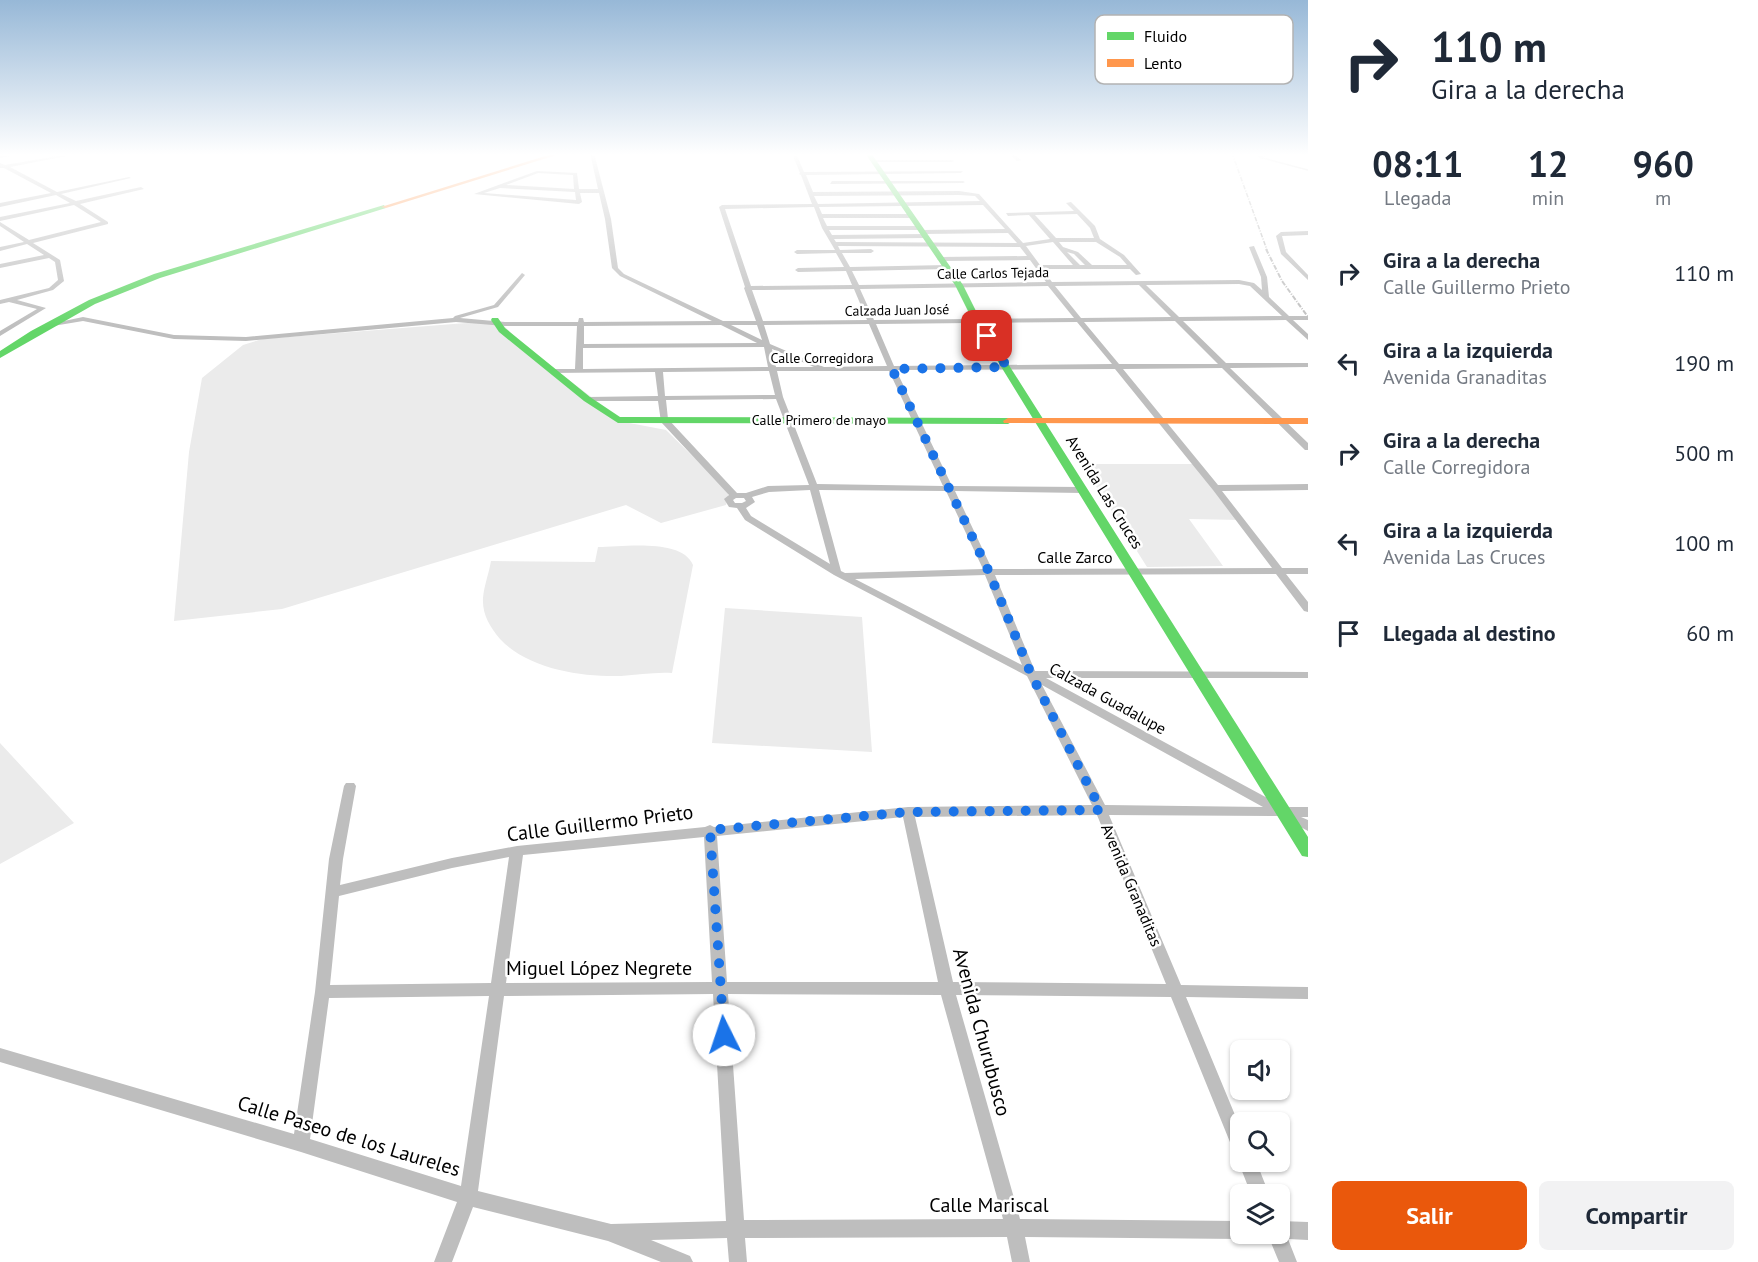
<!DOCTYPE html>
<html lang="es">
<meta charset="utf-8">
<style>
:root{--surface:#fff;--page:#f2f2f3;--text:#1f2937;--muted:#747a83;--accent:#ea580c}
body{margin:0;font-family:"PT Sans",sans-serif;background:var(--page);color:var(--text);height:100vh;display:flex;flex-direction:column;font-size:22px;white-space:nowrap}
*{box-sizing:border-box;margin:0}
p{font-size:20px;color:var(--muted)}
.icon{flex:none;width:33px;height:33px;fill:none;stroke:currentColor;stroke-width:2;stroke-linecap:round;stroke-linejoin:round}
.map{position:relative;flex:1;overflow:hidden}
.drawer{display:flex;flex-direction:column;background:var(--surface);width:450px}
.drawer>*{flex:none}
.top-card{background:#fff;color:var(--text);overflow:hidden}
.controls{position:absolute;left:1230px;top:1040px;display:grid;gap:12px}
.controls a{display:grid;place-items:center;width:60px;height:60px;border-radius:9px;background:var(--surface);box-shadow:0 2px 4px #0004;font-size:30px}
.pin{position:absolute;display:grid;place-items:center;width:51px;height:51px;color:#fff;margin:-26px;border-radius:12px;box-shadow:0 3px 9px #0006}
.me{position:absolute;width:66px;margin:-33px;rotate:356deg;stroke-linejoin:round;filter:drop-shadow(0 0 4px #0008)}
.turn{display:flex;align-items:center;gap:21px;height:126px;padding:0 24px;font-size:27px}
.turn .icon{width:78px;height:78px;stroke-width:2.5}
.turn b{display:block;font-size:42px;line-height:51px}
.eta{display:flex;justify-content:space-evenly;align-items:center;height:102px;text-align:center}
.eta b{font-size:36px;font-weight:800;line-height:42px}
.cta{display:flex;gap:12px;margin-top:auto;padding:12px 24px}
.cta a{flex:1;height:69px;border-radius:9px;background:var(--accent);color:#fff;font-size:24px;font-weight:800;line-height:69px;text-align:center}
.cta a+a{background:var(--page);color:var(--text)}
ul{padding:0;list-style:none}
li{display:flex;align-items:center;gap:18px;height:90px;padding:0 24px}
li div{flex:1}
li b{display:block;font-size:22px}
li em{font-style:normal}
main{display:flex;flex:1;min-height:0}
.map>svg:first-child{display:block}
.green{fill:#ebebeb}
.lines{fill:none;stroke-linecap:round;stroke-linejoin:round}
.stream{stroke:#bdbdbd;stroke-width:1.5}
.street{fill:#bebebe;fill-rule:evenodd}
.fast{fill:#63d668;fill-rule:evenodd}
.slow{fill:#ff974d;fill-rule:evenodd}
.rail-far1{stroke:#bebebe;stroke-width:1.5;stroke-dasharray:4.5 1.5 1 1.5;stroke-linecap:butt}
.rail{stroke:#bebebe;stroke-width:2;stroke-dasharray:5 1.5 1 1.5;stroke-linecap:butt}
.route{stroke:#1a73e8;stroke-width:10;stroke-dasharray:0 18}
.labels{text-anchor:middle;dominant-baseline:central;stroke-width:5;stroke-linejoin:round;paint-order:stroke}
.far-street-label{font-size:14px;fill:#000;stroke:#fff}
.street-label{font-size:16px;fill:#000;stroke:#fff}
.near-street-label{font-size:20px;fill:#000;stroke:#fff}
.key{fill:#fff;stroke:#b2b2b2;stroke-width:1.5}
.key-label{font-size:16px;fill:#000}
</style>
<main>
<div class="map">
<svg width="1308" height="1262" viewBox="0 0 1308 1262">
<rect width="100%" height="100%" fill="#fff"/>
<path class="green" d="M479,322L504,326L526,347L624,422L666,430L729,492L726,505L661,523L626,505L282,609L174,621L189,452L202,378L243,345L262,339Z
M1082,464H1197L1242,520L1189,519L1223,566L1147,567Z
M598,547C623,547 682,538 693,565L672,673C654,672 638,675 621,676C581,677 528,669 500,639C490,627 482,614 483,598C484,586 489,573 491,561L595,562Z
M725,608L862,617L872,752L712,743Z
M0,743L74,823L0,864Z"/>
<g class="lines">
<path class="stream" d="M1273,153L1259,157L1308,170"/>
<path class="street" d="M17,153H25L0,158V156Z
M75,153H83L10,167L57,192L129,177L131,178L61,194L76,201L141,187L144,189L80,204L108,222V224L33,243L60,260L64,281L53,290L17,300L46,308L0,336V331L37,309L9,302L0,304V300L49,288L58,280L55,262L49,258L0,268V264L44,255L27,244L0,251V247L24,242L0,226V222L29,240L101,222L74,205L0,221V217L70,203L56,195L0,207V203L51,193L4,168H0V163L5,165Z
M590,153H594L611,219L618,268L624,274L723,321H756L744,288L745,287L719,207L722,205L812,204L801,175L799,174L800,173L792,153H796L804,172L963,171L961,173L806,175L813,192L959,191L979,194L1023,243L1050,239L1029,215L1008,216L1006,213L1074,211L1066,203L1071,202L1095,226L1100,239L1124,255L1141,274L1136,275L1130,269H1042L1052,282L1239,280L1254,283L1262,290L1261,277L1249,247L1254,246L1267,277L1269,297L1289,316H1308V320H1293L1308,334V340L1286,320L1183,321L1226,363H1308V367L1230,368L1308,443V450H1305L1222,368L1123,369L1218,485L1308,484V490L1222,491L1282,568H1308V574H1286L1308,602V612L1304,611L1276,574L995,575L1035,671L1308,672V678H1046L1284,807H1308V817H1301L1308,820V831L1280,816L1109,815L1181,985L1308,987V999L1186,997L1240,1127V1154L1234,1152L1171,997L956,995L1020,1219L1240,1221V1233H1248L1246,1236L1240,1239L1025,1237L1030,1262H1012L1007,1237L745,1238L747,1262H729L727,1238L651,1240L690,1256L693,1262H661L608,1241L473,1207L452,1262H434L457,1202L301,1152L0,1062V1048L294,1134L315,992L329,859L344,786L346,783H354L356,786L343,859L340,885L452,858L517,846L705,827L710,825L714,827L908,807L1092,805L1027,676L834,575L745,520L737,508L729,507L724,499L729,495L661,422L658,401H587L583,399L587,397L658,396L655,372L550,373V369H575L577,326H505L456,322L246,341L174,339L83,321L53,326L50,324L83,317L174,335L246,337L453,318L455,316L494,305L522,273L525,275L498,307L460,318L505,322H578L579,318H583L584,322L712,321L620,276L612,268L605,219L599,193H580L582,202L579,204L474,194L537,171L577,173L579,189H598ZM538,173L573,175L574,189L506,185ZM500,188L575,192L576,200L484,193ZM959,195L975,196L980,201L818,204L814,196ZM983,205L1005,229L922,230L919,232L922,234L1008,233L1017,243L836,242L834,239L925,238L928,236L925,234L832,235L829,230H919L922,228L919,226H827L823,218H911L914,216L911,214H822L819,207ZM814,207L822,228L835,250H797L794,252L797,254L836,253L844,267L798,268L795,270L798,272L846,271L852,285L751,286L725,209ZM1077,214L1090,228L1094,238H1056L1035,215ZM1053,242L1073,265H1040L1026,246ZM1059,242H1096L1120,257L1127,265H1092L1078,252L1063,247ZM838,246L1020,247L1027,256L940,257L937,259L940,261L1030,260L1046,282L859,285L852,271L946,269L949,267L946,265L850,267L842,253H871L874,251L871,249L840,250ZM1067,252L1074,254L1085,265H1080ZM1239,284L1250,286L1282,316L1179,317L1146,285ZM1139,285L1171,317L1081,318L1055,286ZM1048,286L1074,318L874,320L860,289ZM854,289L867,320L763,321L752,290ZM1175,321L1218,364H1119L1084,322ZM1077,322L1112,364L894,366L876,324ZM869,324L887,366L824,367L770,344L764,325ZM721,325L757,343L584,344V326ZM731,325H757L762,340ZM764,347L768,367L583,369V348ZM772,349L814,367H776ZM1115,369L1213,490L1272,568L992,569L955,491L1082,493L1086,490L1082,487L952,486L896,370ZM769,371L775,395L665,396L663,372ZM777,371H889L943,486L817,484L783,397ZM776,399L809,485L768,486L746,493H737L668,419L666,400ZM810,490L830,564L751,516L746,508L755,502L752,497L769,492ZM819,490L946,491L983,569L845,573L841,571ZM736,498H744L746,501L742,503H735L733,500ZM985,575L1022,665L855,579ZM1042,685L1263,807L1105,805ZM1097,815L1166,984L953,982L915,817ZM903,817L938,982H727L717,836ZM704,837L712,982L506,983L523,855ZM509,857L491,983L330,985L339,896L452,868ZM713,994L726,1221L611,1224L478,1191L504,996ZM728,994L941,995L1003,1219L744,1220ZM489,996L461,1186L310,1139L329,998Z
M1008,153H1013L1021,160L1017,161Z
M874,160H952L954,161L952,162H872Z
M832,181H963L965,182L963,183L830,184Z
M1308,231V235L1282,236L1286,252L1308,275V280L1281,254L1276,236L1281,232Z
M1240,1156V1161H1256L1269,1194H1251L1238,1161Z
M1280,1221L1308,1222V1240L1288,1239L1297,1262H1279L1267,1233H1280Z"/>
<path class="fast" d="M865,153H871L963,285L981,321L1308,837V857L1302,856L973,321L955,285Z
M384,205L386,208L160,278L95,304L0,358V351L31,331L89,300L154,274Z
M492,318H498L505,328L590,397L620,417L1008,418L1013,421L1008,424L618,423L584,401L499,332L491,320Z"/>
<path class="slow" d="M555,153H563L386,208L381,207Z
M1008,418H1308V424L1004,423L1003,421Z"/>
<path class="rail-far1" d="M1232,153L1267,250"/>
<path class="rail" d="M1266,249L1282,281L1308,317"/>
</g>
<linearGradient id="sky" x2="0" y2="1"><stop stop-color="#97b8d7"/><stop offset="0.47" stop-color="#fff"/><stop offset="1" stop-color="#fff" stop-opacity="0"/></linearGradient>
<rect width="1308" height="329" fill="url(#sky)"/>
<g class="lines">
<path class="route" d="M724,1035L710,830L908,812L1101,810L1031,674L989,572L892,369L1007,367L987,336"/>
</g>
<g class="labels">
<g class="far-street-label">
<text transform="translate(993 273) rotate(-1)">Calle Carlos Tejada</text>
<text transform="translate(897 310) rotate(-1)">Calzada Juan José</text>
<text x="822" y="358">Calle Corregidora</text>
<text x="819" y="420">Calle Primero de mayo</text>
</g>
<g class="street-label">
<text transform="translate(1105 492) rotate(58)">Avenida Las Cruces</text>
<text x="1075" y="557">Calle Zarco</text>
<text transform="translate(1108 698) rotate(29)">Calzada Guadalupe</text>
<text transform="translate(1132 885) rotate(67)">Avenida Granaditas</text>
</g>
<g class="near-street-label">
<text transform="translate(600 823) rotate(-7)">Calle Guillermo Prieto</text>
<text x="599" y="968">Miguel López Negrete</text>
<text transform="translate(982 1032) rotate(75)">Avenida Churubusco</text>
<text transform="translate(349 1136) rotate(17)">Calle Paseo de los Laureles</text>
<text x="989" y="1205">Calle Mariscal</text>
</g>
</g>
<rect x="1095" y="15" width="198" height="69" rx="9" class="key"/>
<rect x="1107" y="32" width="27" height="8" fill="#63d668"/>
<rect x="1107" y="59" width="27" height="8" fill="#ff974d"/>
<g class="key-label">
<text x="1144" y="42">Fluido</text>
<text x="1144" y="69">Lento</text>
</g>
</svg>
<div class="controls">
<a><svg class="icon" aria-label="sound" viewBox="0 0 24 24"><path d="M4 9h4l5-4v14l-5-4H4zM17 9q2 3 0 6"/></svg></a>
<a><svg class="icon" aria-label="search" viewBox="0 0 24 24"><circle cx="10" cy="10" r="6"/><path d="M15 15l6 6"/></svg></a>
<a><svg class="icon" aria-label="layers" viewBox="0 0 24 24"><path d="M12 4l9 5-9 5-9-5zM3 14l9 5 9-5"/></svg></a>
</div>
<div class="pin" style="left:987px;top:336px;background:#d93025"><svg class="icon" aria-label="arrive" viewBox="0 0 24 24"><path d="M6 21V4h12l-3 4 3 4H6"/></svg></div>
<svg class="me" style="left:724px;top:1035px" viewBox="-20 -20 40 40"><circle r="19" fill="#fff"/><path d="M0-13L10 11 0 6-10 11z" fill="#1a73e8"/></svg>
</div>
<section class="drawer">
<div class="top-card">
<div class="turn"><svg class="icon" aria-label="right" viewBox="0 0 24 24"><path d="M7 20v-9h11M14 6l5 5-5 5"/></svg><div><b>110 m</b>Gira a la derecha</div></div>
</div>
<div class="eta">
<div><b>08:11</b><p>Llegada</p></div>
<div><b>12</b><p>min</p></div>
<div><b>960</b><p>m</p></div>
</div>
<ul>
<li><svg class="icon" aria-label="right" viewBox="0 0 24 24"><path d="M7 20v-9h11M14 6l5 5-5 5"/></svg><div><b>Gira a la derecha</b><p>Calle Guillermo Prieto</p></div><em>110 m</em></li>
<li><svg class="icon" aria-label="left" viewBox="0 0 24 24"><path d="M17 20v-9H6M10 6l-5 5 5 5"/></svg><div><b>Gira a la izquierda</b><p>Avenida Granaditas</p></div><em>190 m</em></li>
<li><svg class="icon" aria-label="right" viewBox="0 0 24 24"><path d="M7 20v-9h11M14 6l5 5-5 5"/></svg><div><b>Gira a la derecha</b><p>Calle Corregidora</p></div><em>500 m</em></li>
<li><svg class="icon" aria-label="left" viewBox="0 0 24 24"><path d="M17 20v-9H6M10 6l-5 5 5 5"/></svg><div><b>Gira a la izquierda</b><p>Avenida Las Cruces</p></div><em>100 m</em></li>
<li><svg class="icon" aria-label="arrive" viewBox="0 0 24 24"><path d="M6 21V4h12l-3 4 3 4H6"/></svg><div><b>Llegada al destino</b></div><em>60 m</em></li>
</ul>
<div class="cta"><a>Salir</a><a>Compartir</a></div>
</section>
</main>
